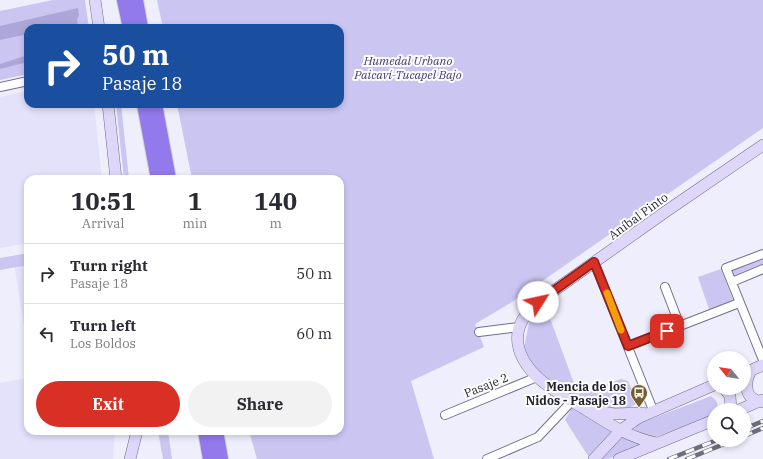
<!DOCTYPE html>
<meta charset="utf-8">
<style>
:root{--surface:#fff;--page:#f2f2f3;--text:#2b2b33;--muted:#7c7c81;--line:#e1e1e2;--accent:#d93025}
body{margin:0;font-family:"IBM Plex Serif",serif;background:var(--page);color:var(--text);height:100vh;display:flex;flex-direction:column;font-size:15px;white-space:nowrap}
*{box-sizing:border-box;margin:0}
p{font-size:13px;color:var(--muted)}
.icon{flex:none;width:22px;height:22px;fill:none;stroke:currentColor;stroke-width:2;stroke-linecap:round;stroke-linejoin:round}
.map{position:relative;flex:1;overflow:hidden}
.drawer{position:absolute;left:24px;top:175px;width:320px;height:260px;display:flex;flex-direction:column;background:var(--surface);border-radius:12px;box-shadow:0 2px 6px #0003}
.drawer>*{flex:none}
.hud{position:absolute;left:24px;top:24px;width:320px;height:84px;border-radius:12px;box-shadow:0 2px 6px #0003;background:#1a4fa0;color:#fff;overflow:hidden}
.needle{width:26px;rotate:300deg}
.fabs{position:absolute;left:707px;top:351px;display:grid;gap:8px}
.fabs a{display:grid;place-items:center;width:44px;height:44px;border-radius:50%;background:var(--surface);box-shadow:0 2px 6px #0003;font-size:20px}
.pin{position:absolute;display:grid;place-items:center;width:34px;height:34px;color:#fff;margin:-17px;border-radius:8px;box-shadow:0 2px 6px #0006}
.me{position:absolute;width:44px;margin:-22px;rotate:55deg;stroke-linejoin:round;filter:drop-shadow(0 0 3px #0008)}
.turn{display:flex;align-items:center;gap:14px;height:84px;padding:0 12px;font-size:18px}
.turn .icon{width:52px;height:52px;stroke-width:2.5}
.turn b{display:block;font-size:28px;line-height:34px}
.eta{display:flex;justify-content:space-evenly;align-items:center;height:68px;text-align:center}
.eta b{font-size:24px;font-weight:700;line-height:28px}
.button{display:flex;gap:8px;margin-top:auto;padding:8px 12px}
.button a{flex:1;height:46px;border-radius:24px;background:var(--accent);color:#fff;font-size:16px;font-weight:700;line-height:46px;text-align:center}
.button a+a{background:var(--page);color:var(--text)}
ul{padding:0;list-style:none}
li{display:flex;align-items:center;gap:12px;height:60px;padding:0 12px;border-top:1px solid var(--line)}
li div{flex:1}
li b{display:block;font-size:15px}
li em{font-style:normal}
.map>svg:first-child{display:block}
.built{fill:#e4e1fb}
.green{fill:#cbc5f2}
.water{fill:#ada6d8}
.lines{fill:none;stroke-linecap:round;stroke-linejoin:round}
.street-casing{stroke:#726e8d;stroke-width:10}
.secondary-casing{stroke:#726e8d;stroke-width:12}
.highway-casing{stroke:#ceced0;stroke-width:16}
.street{stroke:#fff;stroke-width:8}
.secondary{stroke:#ded7f9;stroke-width:11}
.highway{stroke:#9279ec;stroke-width:14}
.rail-casing{stroke:#6e6d79;stroke-width:4.5}
.rail{stroke:#fdfdfd;stroke-width:3;stroke-dasharray:9;stroke-linecap:butt}
.route-casing{stroke:#8d1f18;stroke-width:10}
.route{stroke:#d93025;stroke-width:7}
.slow{stroke:#f59e0b;stroke-width:7}
.labels{text-anchor:middle;dominant-baseline:central;stroke-width:4;stroke-linejoin:round;paint-order:stroke}
.park-label{font-size:12px;font-style:italic;fill:#463877;stroke:#fdfdfd}
.street-label{font-size:12px;fill:#211f2b;stroke:#fdfdfd}
.poi-label{font-size:12px;font-weight:bold;fill:#211f2b;stroke:#fdfdfd;text-anchor:end}
</style>
<div class="map">
<svg width="763" height="459" viewBox="0 0 763 459">
<rect width="100%" height="100%" fill="#efeefc"/>
<path class="built" d="M28,91V104H94L102,179H28V243L0,248V97Z
M28,261V340H26L14,263Z
M28,378V431H115L113,459H0V383Z"/>
<path class="green" d="M53,0H85L89,28H28V74L0,80V11Z
M157,0H763V128L512,302L475,324L484,347L411,381L434,459H257L249,431H340V179H192L177,104H340V28H163Z
M116,104H121L129,179H124Z
M28,253V265L0,270V258Z
M763,257V266L731,278L728,270Z
M721,269L733,300L710,312L698,277Z
M544,302L578,394L621,379L628,381L638,403L629,408L611,409L586,408L553,395L523,353L531,313Z
M711,396C716,400 719,403 717,410H714V413L712,416L647,440L632,432L638,424Z
M572,408L610,430L643,445L608,459H590L565,420Z
M158,431H168L172,459H163Z"/>
<path class="water" d="M78,8L79,16L77,19L78,28H28V34L0,40V26Z
M28,55V62L0,69V64Z"/>
<g class="lines">
<defs>
<path id="street" d="M0,87L28,81
M763,254L726,268L763,360
M594,262L653,410
M732,282L763,269
M665,287L680,326
M479,332L519,327
M628,346L739,303
M445,415L537,377
M487,459L538,437L572,401"/>
<path id="secondary" d="M95,0L99,28
M108,104L116,179
M751,370C745,382 743,397 760,402
M745,373L763,365
M724,388L730,396L731,410
M592,410L614,414L643,413
M739,410L762,400
M656,443C630,438 607,423 585,409C575,403 564,397 554,390C519,367 501,333 538,302L668,210L763,145
M130,459L137,431
M594,459L621,430L638,418L714,385
M619,459L714,420"/>
<path id="highway" d="M124,0L130,28
M136,0L141,28
M144,104L158,179
M155,104L169,179
M205,431L210,459
M216,431L221,459"/>
</defs>
<use href="#street" class="street-casing"/>
<use href="#secondary" class="secondary-casing"/>
<use href="#highway" class="highway-casing"/>
<use href="#street" class="street"/>
<use href="#secondary" class="secondary"/>
<use href="#highway" class="highway"/>
<defs>
<path id="rail" d="M744,429L763,421
M744,436L763,428
M669,459L717,440
M687,459L734,440"/>
</defs>
<use href="#rail" class="rail-casing"/>
<use href="#rail" class="rail"/>
</g>
<g class="lines">
<defs>
<path id="route" d="M538,302L594,262L628,346L667,331"/>
</defs>
<use href="#route" class="route-casing"/>
<use href="#route" class="route"/>
<path class="slow" d="M607,293L621,330"/>
</g>
<defs>
<symbol id="bus-pin" viewBox="-11 -11 22 30"><path d="M0 17L-7.5 6A9.5 9.5 0 1 1 7.5 6Z" fill="#765d2e" stroke="#fdfdfd"/><path d="M-5-6H5V4H4V6H2V4H-2V6H-4V4H-5ZM-3.5-4V0h7V-4ZM-3.5 1.2v1.5H-2V1.2ZM2 1.2v1.5H3.5V1.2Z" fill="#fff"/></symbol>
</defs>
<g fill-rule="evenodd">
<use href="#bus-pin" x="629" y="383" width="20" height="27"/>
</g>
<g class="labels">
<g class="park-label">
<text x="408" y="60">Humedal Urbano<tspan x="408" dy="14">Paicaví-Tucapel Bajo</tspan></text>
</g>
<g class="street-label">
<text transform="translate(638 216) rotate(-36)">Aníbal Pinto</text>
<text transform="translate(486 385) rotate(-22)">Pasaje 2</text>
</g>
<g class="poi-label">
<text x="626" y="386">Mencia de los<tspan x="626" dy="14">Nidos - Pasaje 18</tspan></text>
</g>
</g>
</svg>
<div class="fabs">
<a><svg class="needle" viewBox="-14 -14 28 28"><path d="M0-13l5 13h-10z" fill="#e53935"/><path d="M0 13l5-13h-10z" fill="#7c7c81"/></svg></a>
<a><svg class="icon" aria-label="search" viewBox="0 0 24 24"><circle cx="10" cy="10" r="6"/><path d="M15 15l6 6"/></svg></a>
</div>
<div class="pin" style="left:667px;top:331px;background:#d93025"><svg class="icon" aria-label="arrive" viewBox="0 0 24 24"><path d="M6 21V4h12l-3 4 3 4H6"/></svg></div>
<svg class="me" style="left:538px;top:302px" viewBox="-20 -20 40 40"><circle r="19" fill="#fff"/><path d="M0-13L10 11 0 6-10 11z" fill="#d93025"/></svg>
<div class="hud">
<div class="turn"><svg class="icon" aria-label="right" viewBox="0 0 24 24"><path d="M7 20v-9h11M14 6l5 5-5 5"/></svg><div><b>50 m</b>Pasaje 18</div></div>
</div>
<section class="drawer">
<div class="eta">
<div><b>10:51</b><p>Arrival</p></div>
<div><b>1</b><p>min</p></div>
<div><b>140</b><p>m</p></div>
</div>
<ul>
<li><svg class="icon" aria-label="right" viewBox="0 0 24 24"><path d="M7 20v-9h11M14 6l5 5-5 5"/></svg><div><b>Turn right</b><p>Pasaje 18</p></div><em>50 m</em></li>
<li><svg class="icon" aria-label="left" viewBox="0 0 24 24"><path d="M17 20v-9H6M10 6l-5 5 5 5"/></svg><div><b>Turn left</b><p>Los Boldos</p></div><em>60 m</em></li>
</ul>
<div class="button"><a>Exit</a><a>Share</a></div>
</section>
</div>
